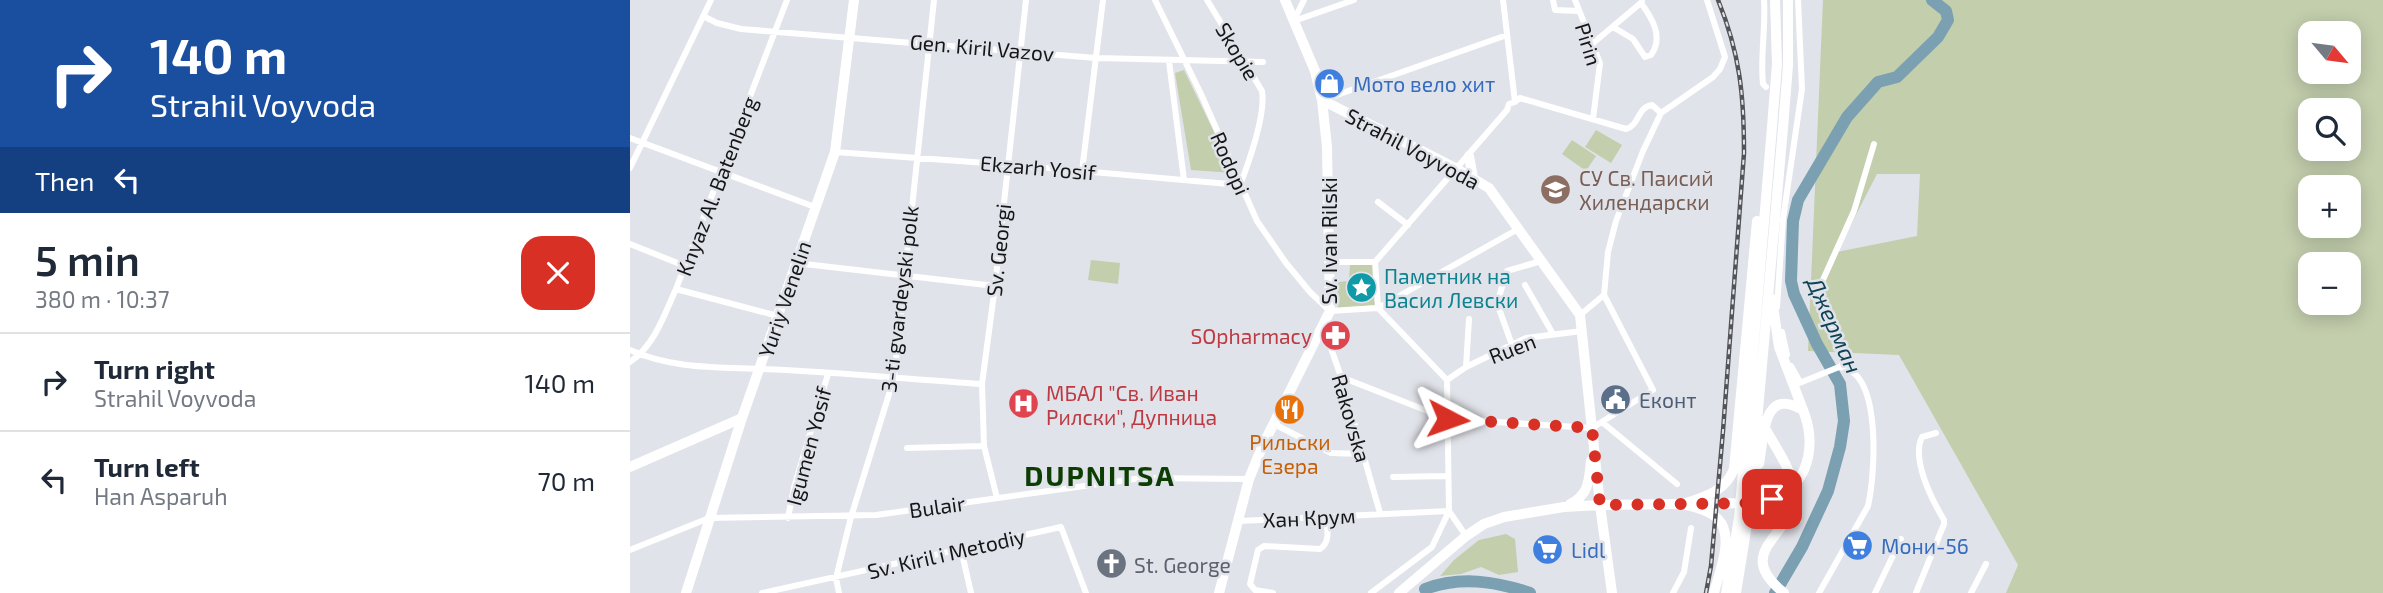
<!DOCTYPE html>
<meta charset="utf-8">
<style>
:root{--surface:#fff;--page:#f6f6f7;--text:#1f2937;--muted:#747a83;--line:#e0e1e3}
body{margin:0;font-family:"Exo 2",sans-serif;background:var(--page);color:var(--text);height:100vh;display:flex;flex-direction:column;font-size:26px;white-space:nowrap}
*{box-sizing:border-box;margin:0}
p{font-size:23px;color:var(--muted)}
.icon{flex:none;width:38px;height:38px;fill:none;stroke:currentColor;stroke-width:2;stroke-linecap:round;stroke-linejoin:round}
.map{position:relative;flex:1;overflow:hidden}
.side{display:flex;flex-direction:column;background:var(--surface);width:630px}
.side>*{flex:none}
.guide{background:#1a4fa0;color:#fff;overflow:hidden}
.needle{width:46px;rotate:119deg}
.controls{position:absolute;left:1668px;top:21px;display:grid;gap:14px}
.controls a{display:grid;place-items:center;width:63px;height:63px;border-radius:14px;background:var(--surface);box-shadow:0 4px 18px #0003;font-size:35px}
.pin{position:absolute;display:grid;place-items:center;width:60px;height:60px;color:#fff;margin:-30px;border-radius:14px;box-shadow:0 4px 10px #0006}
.me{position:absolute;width:77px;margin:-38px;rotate:94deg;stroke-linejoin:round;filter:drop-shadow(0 0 5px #0008)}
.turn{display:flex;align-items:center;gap:24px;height:147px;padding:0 35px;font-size:32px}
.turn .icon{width:91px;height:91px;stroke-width:2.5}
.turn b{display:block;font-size:49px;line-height:60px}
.then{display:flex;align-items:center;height:66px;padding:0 35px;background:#0003;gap:14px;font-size:26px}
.round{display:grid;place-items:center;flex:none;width:74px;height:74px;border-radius:21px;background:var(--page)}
.summary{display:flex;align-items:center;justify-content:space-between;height:119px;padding:0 35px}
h1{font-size:42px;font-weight:600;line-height:52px}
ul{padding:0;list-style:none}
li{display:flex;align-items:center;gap:21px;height:98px;padding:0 35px;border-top:2px solid var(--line)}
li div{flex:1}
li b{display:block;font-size:26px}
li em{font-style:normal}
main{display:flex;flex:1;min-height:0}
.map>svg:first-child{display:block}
.green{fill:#c3cead;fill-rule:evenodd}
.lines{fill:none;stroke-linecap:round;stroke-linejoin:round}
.river{stroke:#7aa0b1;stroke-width:12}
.street{stroke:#fff;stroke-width:6}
.secondary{stroke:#fff;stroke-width:10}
.primary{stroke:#fff;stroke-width:10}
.rail-casing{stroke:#525457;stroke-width:4.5}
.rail{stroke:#e1e3ea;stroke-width:2;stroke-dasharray:5;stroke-linecap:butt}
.route{stroke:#d93025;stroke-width:12;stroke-dasharray:0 21.6}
.labels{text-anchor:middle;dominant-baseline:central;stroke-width:5;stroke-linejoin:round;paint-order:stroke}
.street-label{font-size:21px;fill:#151618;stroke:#e1e3ea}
.shop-label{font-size:21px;fill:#366cbe;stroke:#e1e3ea;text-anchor:start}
.education-label{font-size:21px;fill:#785e54;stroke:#e1e3ea;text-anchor:start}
.culture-label{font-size:21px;fill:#0d838f;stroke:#e1e3ea;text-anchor:start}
.health-label{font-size:21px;fill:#be3a42;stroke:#e1e3ea;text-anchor:end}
.service-label{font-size:21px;fill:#4e5e75;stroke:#e1e3ea;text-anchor:start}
.food-label{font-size:21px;fill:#c56008;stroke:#e1e3ea}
.worship-label{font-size:21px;fill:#5b616d;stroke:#e1e3ea;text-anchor:start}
.water-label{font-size:23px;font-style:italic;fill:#0e4356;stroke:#e1e3ea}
.district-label{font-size:28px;font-weight:bold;letter-spacing:2px;fill:#0c3d03;stroke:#e1e3ea}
</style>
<main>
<section class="side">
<div class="guide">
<div class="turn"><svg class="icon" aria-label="right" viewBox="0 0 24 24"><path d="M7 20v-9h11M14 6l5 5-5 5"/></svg><div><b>140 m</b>Strahil Voyvoda</div></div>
<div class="then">Then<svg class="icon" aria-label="left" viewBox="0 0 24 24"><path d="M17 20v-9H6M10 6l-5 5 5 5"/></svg></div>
</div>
<div class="summary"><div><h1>5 min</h1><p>380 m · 10:37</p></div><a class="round" style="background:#d93025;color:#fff"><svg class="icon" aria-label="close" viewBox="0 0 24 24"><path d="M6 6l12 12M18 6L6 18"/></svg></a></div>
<ul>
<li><svg class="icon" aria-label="right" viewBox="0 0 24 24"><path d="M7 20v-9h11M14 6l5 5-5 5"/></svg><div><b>Turn right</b><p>Strahil Voyvoda</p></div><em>140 m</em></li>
<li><svg class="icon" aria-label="left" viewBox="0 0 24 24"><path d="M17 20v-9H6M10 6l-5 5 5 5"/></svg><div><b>Turn left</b><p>Han Asparuh</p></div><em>70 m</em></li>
</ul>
</section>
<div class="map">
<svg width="1753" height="593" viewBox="0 0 1753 593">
<rect width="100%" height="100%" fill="#e1e3ea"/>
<path class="green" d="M1193,0H1753V593H1376L1388,565L1269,355L1178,351ZM1680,33H1718V72H1680ZM1680,110H1718V149H1680ZM1247,174H1290L1287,236L1207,252ZM1680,187H1718V226H1680ZM1680,264H1718V303H1680Z
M554,70L604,173L561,170L545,73Z
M966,130L992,145L981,163L955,147Z
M942,140L966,156L956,171L932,154Z
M461,260L490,263L488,284L458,280Z
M720,264H744L745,305L708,308L707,282L719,281Z
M876,534L885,539L888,572L869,575L851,567L831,574L810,576L824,560L849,540Z"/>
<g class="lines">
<path class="river" d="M795,589C830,576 865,581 900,593
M1145,593L1172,547L1198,491L1210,447L1214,421L1210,384L1187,344L1164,294L1161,281L1163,221L1168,200L1217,117L1248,82L1267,77L1308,37L1318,20L1316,11L1302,0"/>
<path class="street" d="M525,0L571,94L627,221L656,263L680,292L700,311L748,308L888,229
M873,0L885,102L890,98L996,129C1010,125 1007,107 1022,105L1031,113
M923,0L925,10L949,11
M945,0L970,63L963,119
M1134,0C1136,28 1130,56 1133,84L1136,87
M73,16L87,23L111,29L466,58L633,62
M664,20L674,0
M664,21L724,0
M983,27L1003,39L1015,57L1021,55C1034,37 1022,18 1011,3
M962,44L1012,2
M539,61L554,180
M704,96L877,35
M0,138L185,207
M205,152L384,165L610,185C619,162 636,114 632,91L577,0
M0,168L81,0
M452,171L473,0
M748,202L778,225
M0,244L55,266
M699,262H745L877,110L879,104L885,102
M745,262L748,308
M166,263L365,286
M895,285L923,334
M46,289L148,316
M1147,307L1153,219L1172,89L1168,0
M950,315L974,295L978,252L986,221L1013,151L1031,113L1083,77L1090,69L1095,57L1077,0
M693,325L711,377L750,513
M1152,332L1157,355
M882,345L867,303L877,271L911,261
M0,350C42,369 87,367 132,369C205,372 278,379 352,384
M0,362C25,345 34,315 46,289L157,0
M1161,366L1170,382
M836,367L839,319
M1212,367L1211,348L1187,293L1224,211L1244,144
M711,377L818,419L962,428L1023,390L974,295
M817,380L836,367L896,338L952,331
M1167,384L1209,367C1253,370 1245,476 1238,506L1189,593
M972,422L1047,484
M644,424L701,453L732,454
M277,448L354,446
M763,477L818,476
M367,498L354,446L352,384L365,286L396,0
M819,511L836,536
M158,518L164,487L198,374
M608,521L819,511
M331,549L341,593
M0,550L79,518L246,515L512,478L619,479
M132,593L431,527L456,593
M209,593L206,578L221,517L264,378L304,0
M643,593L625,590L620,584L628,550L634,546L690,549C701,542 697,528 696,517
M741,593L802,547L819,511L817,380L748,308
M1043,593L1054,572L1061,528
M1245,593L1271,539
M1286,593L1314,524V520C1302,500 1281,459 1292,437L1306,433
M1341,593L1356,564"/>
<path class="secondary" d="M692,100L827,169L859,188L950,315L970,505L982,593
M839,156L843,178
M0,467L112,418
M940,504C959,495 959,480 961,461
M56,593L112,418L205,152L224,0
M589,593L619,479L632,447L700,311L697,147L692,100L685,71L655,0
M769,593L836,536L854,524L874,517L934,507L970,505L1125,503C1174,499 1190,451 1173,410"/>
<path class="primary" d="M1142,299L1149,347L1173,410
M1135,428C1145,447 1164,472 1164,494C1163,538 1101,550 1154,593
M1129,464C1134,437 1132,386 1173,410
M1053,504C1074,497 1095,492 1104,469L1127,221
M1053,504C1064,507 1079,510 1088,519C1105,536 1089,573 1084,593
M1096,593L1109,518L1142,127L1147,64L1145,0
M1106,593L1119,512L1153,128L1158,65V0"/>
<defs>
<path id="rail" d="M1076,593L1081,566L1093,431L1114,153C1114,95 1110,54 1088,0"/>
</defs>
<use href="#rail" class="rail-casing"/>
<use href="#rail" class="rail"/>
</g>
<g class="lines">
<path class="route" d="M818,419L962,428L970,505L1125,503L1142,499"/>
</g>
<defs>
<symbol id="shop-disc" viewBox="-11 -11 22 22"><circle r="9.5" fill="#3f7fe0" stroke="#e1e3ea"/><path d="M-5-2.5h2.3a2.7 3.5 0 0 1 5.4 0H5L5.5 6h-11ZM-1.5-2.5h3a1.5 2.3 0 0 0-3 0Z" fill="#fff"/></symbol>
<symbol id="school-disc" viewBox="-11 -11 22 22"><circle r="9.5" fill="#8d6e63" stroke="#e1e3ea"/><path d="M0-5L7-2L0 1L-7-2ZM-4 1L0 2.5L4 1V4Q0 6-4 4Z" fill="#fff"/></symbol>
<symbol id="sight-disc" viewBox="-11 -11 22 22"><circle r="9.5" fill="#0f9aa8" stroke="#e1e3ea"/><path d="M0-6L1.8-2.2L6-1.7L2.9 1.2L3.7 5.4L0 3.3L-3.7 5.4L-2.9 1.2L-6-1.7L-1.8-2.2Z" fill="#fff"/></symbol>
<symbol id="pharmacy-disc" viewBox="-11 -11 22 22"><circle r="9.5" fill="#e0444e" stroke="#e1e3ea"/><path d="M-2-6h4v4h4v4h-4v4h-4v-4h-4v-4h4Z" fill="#fff"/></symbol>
<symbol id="civic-disc" viewBox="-11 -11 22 22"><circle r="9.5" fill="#5c6f8a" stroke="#e1e3ea"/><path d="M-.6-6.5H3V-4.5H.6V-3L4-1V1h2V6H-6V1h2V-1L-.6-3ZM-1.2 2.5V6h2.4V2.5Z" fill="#fff"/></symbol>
<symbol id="hospital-disc" viewBox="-11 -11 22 22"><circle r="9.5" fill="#e0444e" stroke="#e1e3ea"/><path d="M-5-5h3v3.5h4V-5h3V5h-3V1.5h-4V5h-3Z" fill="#fff"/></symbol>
<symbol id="restaurant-disc" viewBox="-11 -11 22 22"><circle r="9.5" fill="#e8710a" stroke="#e1e3ea"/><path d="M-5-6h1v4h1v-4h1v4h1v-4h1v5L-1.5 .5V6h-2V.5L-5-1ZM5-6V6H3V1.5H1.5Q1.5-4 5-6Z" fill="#fff"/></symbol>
<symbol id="supermarket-disc" viewBox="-11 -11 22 22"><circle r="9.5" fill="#3f7fe0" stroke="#e1e3ea"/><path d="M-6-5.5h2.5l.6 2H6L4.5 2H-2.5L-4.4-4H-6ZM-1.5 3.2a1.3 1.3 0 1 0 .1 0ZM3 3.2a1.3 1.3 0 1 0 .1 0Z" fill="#fff"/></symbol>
<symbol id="church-disc" viewBox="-11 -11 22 22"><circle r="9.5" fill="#6b7280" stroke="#e1e3ea"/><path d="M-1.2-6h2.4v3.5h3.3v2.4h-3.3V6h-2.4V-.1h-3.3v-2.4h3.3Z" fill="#fff"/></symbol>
</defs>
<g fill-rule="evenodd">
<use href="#shop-disc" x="682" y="66" width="35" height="35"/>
<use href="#school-disc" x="908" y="172" width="35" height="35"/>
<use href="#sight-disc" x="714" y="270" width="35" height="35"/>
<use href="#pharmacy-disc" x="688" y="318" width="35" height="35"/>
<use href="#civic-disc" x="968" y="382" width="35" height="35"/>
<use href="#hospital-disc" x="376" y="386" width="35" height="35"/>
<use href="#restaurant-disc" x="642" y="392" width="35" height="35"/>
<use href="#supermarket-disc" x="1210" y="528" width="35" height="35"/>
<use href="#supermarket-disc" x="900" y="532" width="35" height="35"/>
<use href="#church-disc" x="464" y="546" width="35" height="35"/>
</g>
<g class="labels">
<g class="street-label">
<text transform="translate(959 44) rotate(73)">Pirin</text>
<text transform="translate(352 47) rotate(5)">Gen. Kiril Vazov</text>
<text transform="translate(608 51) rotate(59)">Skopie</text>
<text transform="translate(783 148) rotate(28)">Strahil Voyvoda</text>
<text transform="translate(601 163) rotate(66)">Rodopi</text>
<text transform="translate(408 167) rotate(5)">Ekzarh Yosif</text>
<text transform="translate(86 186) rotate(-69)">Knyaz Al. Batenberg</text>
<text transform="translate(698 241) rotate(-90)">Sv. Ivan Rilski</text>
<text transform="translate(368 250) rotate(-84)">Sv. Georgi</text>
<text transform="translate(154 299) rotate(-71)">Yuriy Venelin</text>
<text transform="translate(269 299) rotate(-83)">3-ti gvardeyski polk</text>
<text transform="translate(882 348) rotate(-21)">Ruen</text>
<text transform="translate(722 418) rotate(74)">Rakovska</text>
<text transform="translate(178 446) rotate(-75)">Igumen Yosif</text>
<text transform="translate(307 506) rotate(-8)">Bulair</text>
<text transform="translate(679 517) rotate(-3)">Хан Крум</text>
<text transform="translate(316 553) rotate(-13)">Sv. Kiril i Metodiy</text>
</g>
<g class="shop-label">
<text x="723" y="83">Мото вело хит</text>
<text x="1251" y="545">Мони-56</text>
<text x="941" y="549">Lidl</text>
</g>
<g class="education-label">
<text x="949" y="177">СУ Св. Паисий<tspan x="949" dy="24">Хилендарски</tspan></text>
</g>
<g class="culture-label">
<text x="754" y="275">Паметник на<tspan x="754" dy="24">Васил Левски</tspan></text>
</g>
<g class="health-label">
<text x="682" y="335">SOpharmacy</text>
<text x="416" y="392" text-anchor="start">МБАЛ "Св. Иван<tspan x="416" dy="24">Рилски", Дупница</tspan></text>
</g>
<g class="service-label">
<text x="1009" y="399">Еконт</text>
</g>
<g class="food-label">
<text x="660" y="441">Рильски<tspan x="660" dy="24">Езера</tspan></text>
</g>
<g class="worship-label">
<text x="504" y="564">St. George</text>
</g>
<g class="water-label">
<text transform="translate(1205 325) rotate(66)">Джерман</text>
</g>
<g class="district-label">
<text x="470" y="475">DUPNITSA</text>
</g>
</g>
</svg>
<div class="controls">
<a><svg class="needle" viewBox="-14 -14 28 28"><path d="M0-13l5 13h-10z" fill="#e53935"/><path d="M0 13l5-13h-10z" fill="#747a83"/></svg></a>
<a><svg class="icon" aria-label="search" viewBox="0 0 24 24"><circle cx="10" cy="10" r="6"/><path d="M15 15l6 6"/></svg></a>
<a>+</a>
<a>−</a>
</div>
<div class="pin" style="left:1142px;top:499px;background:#d93025"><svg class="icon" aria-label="arrive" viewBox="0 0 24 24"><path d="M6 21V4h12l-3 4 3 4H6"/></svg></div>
<svg class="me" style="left:818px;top:419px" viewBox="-20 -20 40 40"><path d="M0-17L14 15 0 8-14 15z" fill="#d93025" stroke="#fff" stroke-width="4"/></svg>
</div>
</main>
